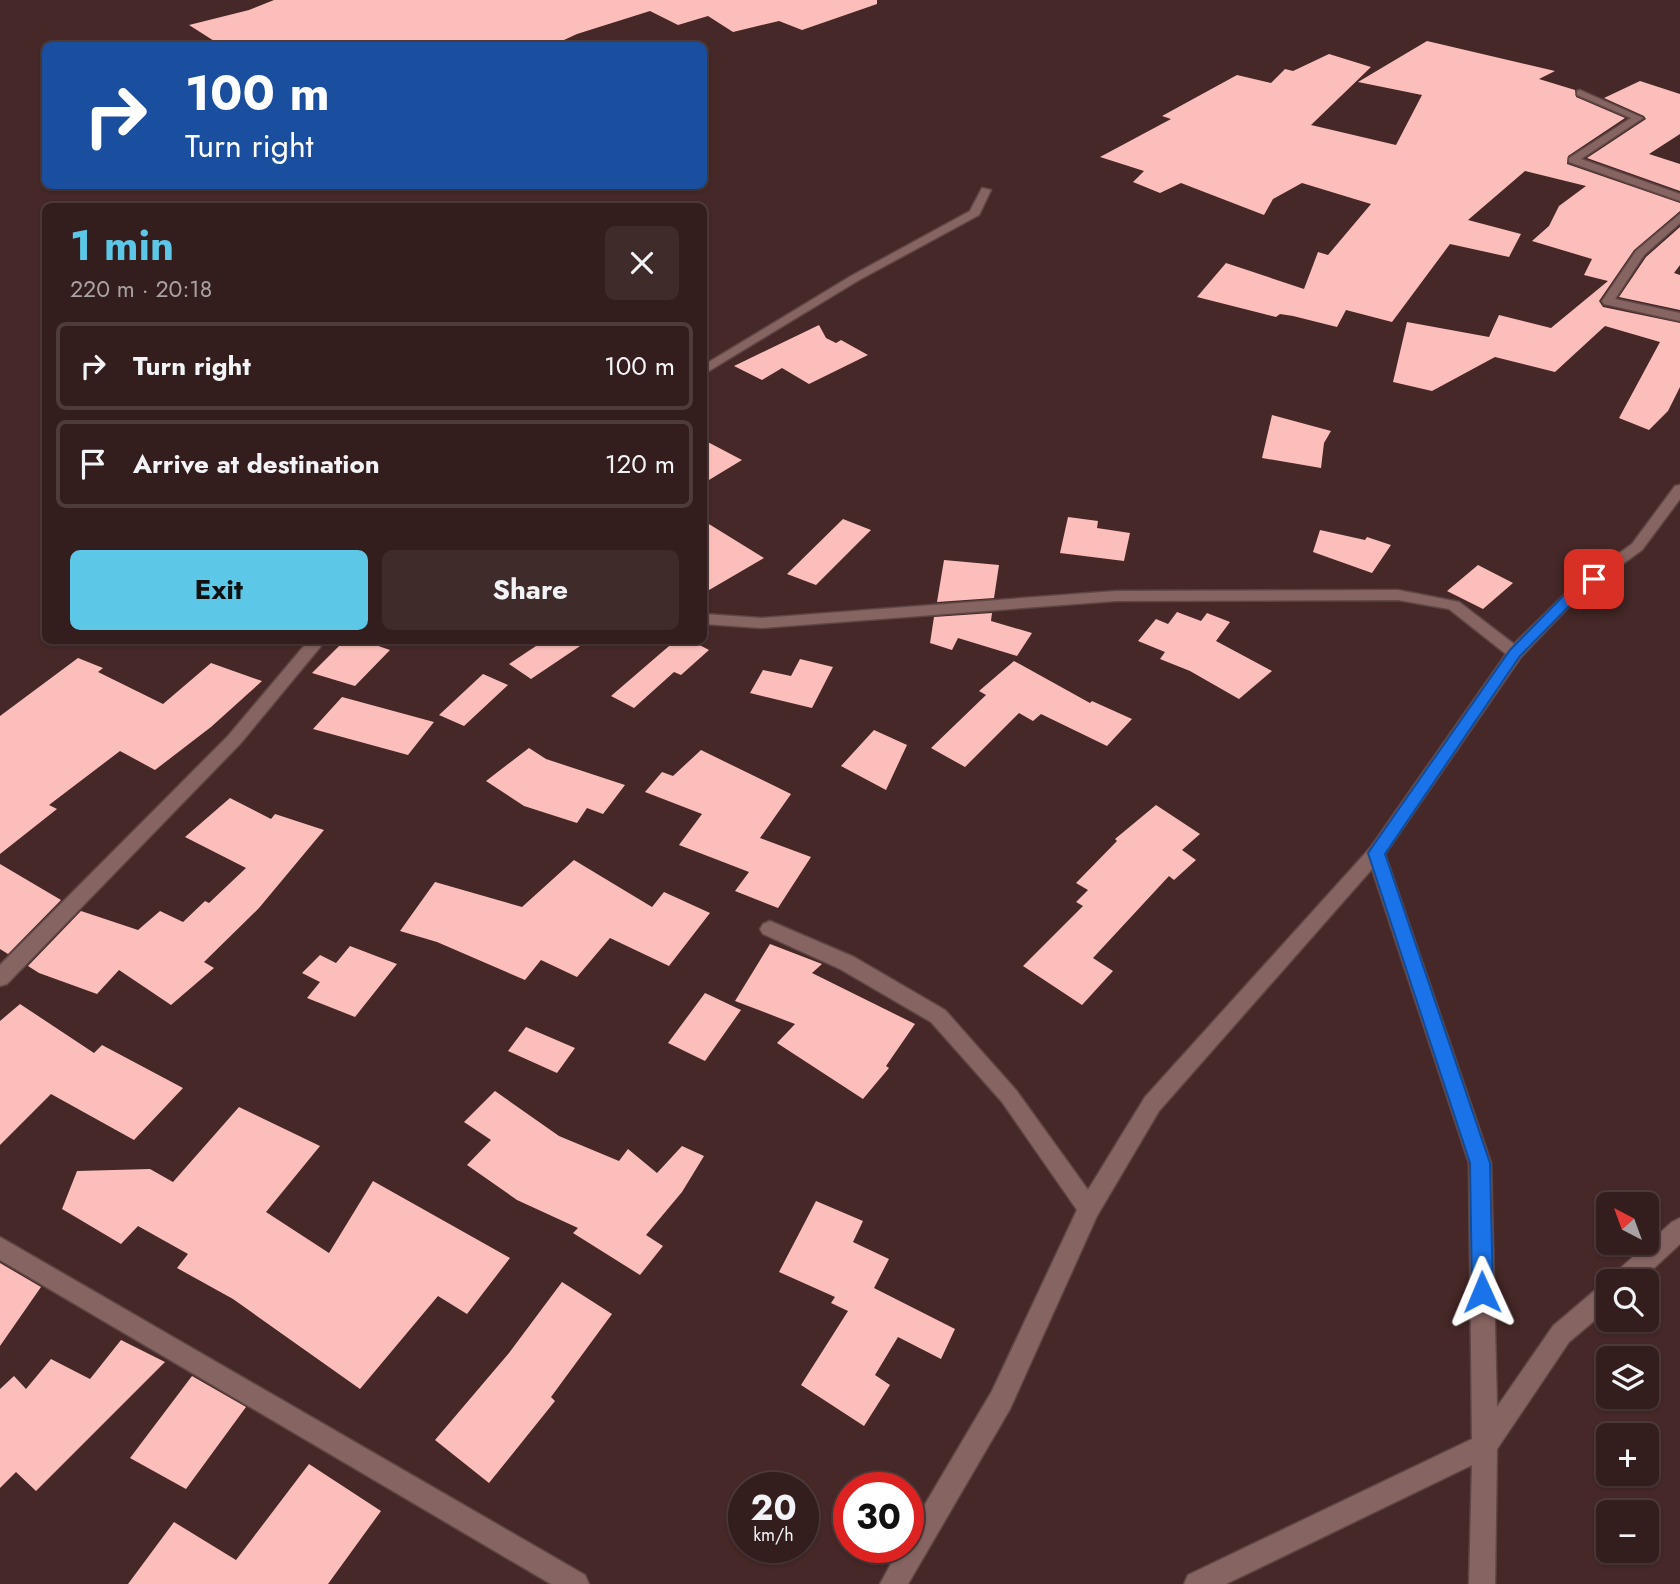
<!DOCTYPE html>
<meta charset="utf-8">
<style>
:root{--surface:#341e1d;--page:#3f2b2a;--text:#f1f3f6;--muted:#a9a2a4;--line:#4e3c3b;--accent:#5cc7e7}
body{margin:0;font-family:Jost,sans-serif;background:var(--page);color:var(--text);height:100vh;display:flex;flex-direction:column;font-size:26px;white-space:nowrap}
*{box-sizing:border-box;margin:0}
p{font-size:23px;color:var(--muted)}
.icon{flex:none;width:38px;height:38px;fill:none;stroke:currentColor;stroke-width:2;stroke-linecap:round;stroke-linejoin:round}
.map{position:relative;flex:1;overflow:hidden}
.panel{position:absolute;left:42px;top:203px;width:665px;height:441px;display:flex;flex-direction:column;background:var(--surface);border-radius:10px;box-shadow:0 2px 5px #0004,0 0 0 2px var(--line)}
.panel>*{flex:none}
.top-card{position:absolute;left:42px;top:42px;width:665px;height:147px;border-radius:10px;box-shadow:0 2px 5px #0004,0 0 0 2px var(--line);background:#1a4fa0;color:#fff;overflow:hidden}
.needle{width:46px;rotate:319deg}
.controls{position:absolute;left:1596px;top:1192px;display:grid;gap:14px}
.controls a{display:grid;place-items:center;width:63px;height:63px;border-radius:10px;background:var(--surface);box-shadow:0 2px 5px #0004,0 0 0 2px var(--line);font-size:35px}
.speed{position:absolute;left:728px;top:1472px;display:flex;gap:14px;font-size:35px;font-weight:700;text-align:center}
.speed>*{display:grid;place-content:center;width:91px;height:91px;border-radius:50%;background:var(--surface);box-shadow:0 2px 5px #0004,0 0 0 2px var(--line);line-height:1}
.speed small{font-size:18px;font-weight:400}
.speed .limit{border:10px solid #d22;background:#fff;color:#111}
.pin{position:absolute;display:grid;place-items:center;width:60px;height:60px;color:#fff;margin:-30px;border-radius:14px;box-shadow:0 4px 10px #0006}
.me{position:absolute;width:77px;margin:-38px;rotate:359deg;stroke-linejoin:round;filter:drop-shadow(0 0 5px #0008)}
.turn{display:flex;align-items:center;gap:24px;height:147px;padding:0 28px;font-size:32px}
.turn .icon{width:91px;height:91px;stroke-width:2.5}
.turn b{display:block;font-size:49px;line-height:60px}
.round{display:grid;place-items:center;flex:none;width:74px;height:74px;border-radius:10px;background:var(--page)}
.summary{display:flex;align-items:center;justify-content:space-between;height:119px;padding:0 28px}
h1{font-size:42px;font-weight:700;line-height:52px;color:var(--accent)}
.action{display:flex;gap:14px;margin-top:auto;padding:14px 28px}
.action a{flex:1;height:80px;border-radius:10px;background:var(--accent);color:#111;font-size:28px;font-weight:700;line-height:80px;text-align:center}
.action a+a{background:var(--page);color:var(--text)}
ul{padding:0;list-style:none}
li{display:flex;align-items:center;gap:21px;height:88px;margin:0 14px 10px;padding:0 14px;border:4px solid var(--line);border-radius:10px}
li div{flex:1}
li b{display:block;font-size:26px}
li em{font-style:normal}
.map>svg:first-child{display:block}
.building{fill:#fcbebb}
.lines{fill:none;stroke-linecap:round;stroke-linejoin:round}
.street-casing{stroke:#5f4645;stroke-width:3}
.street{fill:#866462;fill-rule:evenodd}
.route{fill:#1a73e8;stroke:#114b97;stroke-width:2}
</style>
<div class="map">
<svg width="1680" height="1584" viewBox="0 0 1680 1584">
<rect width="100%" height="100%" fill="#452827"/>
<path class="building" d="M274,0H877V4L802,30L779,21L733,32L708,16L678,25L650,11L577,34L551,46H222L189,25L249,10Z
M1427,41L1555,71L1539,79L1575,90L1576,97L1625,118L1568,156L1567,164L1680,203V211L1634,250L1599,301L1603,307L1680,323V387L1668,411L1649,430L1619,418L1660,342L1605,326L1555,372L1495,357L1432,391L1393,382L1407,322L1489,337L1499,315L1551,328L1608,281L1584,275L1592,259L1532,241L1549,226L1559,206L1586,186L1525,171L1468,220L1521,234L1509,257L1450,244L1392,322L1346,310L1337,327L1293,316L1280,314L1276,317L1197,297L1226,263L1304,289L1318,252L1328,255L1371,204L1302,183L1273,199L1264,215L1181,183L1160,193L1133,182L1144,171L1100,157L1171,119L1162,116L1237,75L1271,83L1285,69L1293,71L1329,54L1371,67L1311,125L1396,145L1422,95L1358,82Z
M1640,81L1680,94V134L1649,154L1680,164V191L1587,158L1646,119L1644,116L1604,98Z
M1680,227V265L1674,273L1680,275V310L1619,297L1646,257Z
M819,325L826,338L836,343L841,340L868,355L809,384L782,368L762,380L734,366Z
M1272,415L1331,431L1324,443L1321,468L1262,458Z
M704,440L742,460L704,483Z
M1068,517L1098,521L1097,528L1130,533L1124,561L1060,553Z
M843,519L871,530L816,585L787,574Z
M704,521L764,558L704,593Z
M1320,530L1365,540L1367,537L1391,545L1372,573L1313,552Z
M944,560L999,565L994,598L937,602Z
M1478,565L1513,583L1483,609L1447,591Z
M1177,612L1201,621L1207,613L1230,622L1216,641L1272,671L1239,699L1190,671L1160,659L1165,652L1138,641L1156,619L1168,624Z
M992,613L991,621L1032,633L1017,656L958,638L952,650L930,643L934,617Z
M345,640H361L390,650L355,686L312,673Z
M545,640H589L531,679L509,664Z
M676,640H690L709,650L681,675L674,672L634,708L611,696Z
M78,658L103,668L98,672L163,704L211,663L262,681L211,727L155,770L120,751L49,805L57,809L0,854V716Z
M800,659L833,667L812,708L750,693L763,670L791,676Z
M1014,661L1090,703L1092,701L1132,719L1107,746L1041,714L1033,721L1019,713L965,767L931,748L986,695L979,691Z
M483,674L508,685L464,726L439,715Z
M342,697L434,722L408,755L313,729Z
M874,730L907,745L886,790L841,766Z
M529,748L546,759L625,785L603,814L587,808L577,823L524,806L486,781Z
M701,750L791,794L760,838L811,857L778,908L735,891L749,872L679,845L702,814L645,792L662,772L673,776Z
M230,798L271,819L275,814L324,830L259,908L204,962L214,968L171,1005L119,970L97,994L39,973L28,966L81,911L138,930L160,911L183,922L205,901L209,903L246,868L185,837Z
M1156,805L1200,834L1182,850L1196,860L1174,880L1169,876L1093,958L1113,971L1082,1005L1023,966L1083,906L1076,902L1088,890L1076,883L1117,841L1115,839Z
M574,860L652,907L664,892L710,913L669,966L610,938L577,977L541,960L525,980L437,942L400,931L435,882L522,907Z
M0,864L61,900L8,954L0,949Z
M770,944L822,964L812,973L915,1024L886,1066L889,1068L863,1099L777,1043L795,1024L735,1001Z
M350,946L397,964L355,1017L307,998L320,982L302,973L320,955L336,963Z
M705,993L741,1010L705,1061L668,1043Z
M20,1004L94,1053L102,1045L183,1088L134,1140L51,1094L0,1145V1021Z
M526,1027L575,1048L557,1073L508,1051Z
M495,1091L559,1136L619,1161L628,1149L657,1173L682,1146L704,1156L682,1192L646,1235L663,1246L640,1275L573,1233L578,1228L517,1200L467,1165L491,1140L464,1122Z
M239,1107L320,1146L266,1212L329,1253L373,1181L510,1258L467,1314L438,1296L360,1389L233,1299L177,1268L188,1254L138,1226L121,1244L62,1209L77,1171L150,1169L173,1182Z
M816,1201L863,1221L853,1242L889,1259L874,1288L955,1329L941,1359L898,1337L875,1375L890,1385L864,1426L801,1385L848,1311L831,1303L835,1297L779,1272Z
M0,1263L41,1287L0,1346Z
M562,1282L612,1314L551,1397L555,1401L489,1483L435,1440L509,1353Z
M121,1340L165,1362L36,1491L16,1472L0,1488V1389L14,1376L26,1389L51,1359L90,1379Z
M192,1376L246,1407L186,1489L130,1458Z
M309,1464L381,1511L328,1584H128L174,1522L236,1560Z"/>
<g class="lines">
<defs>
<path id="street" d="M1580,90L1643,118L1581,159L1680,194V201L1569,162V158L1631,118L1577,95V91Z
M982,188L991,190L979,215L859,280L704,374V365L851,276L970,211Z
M1680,214V223L1644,255L1615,299L1680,313V321L1604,304L1602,301L1636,251Z
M1680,485V499L1642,550L1580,595L1521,657L1385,854L1491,1163L1497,1407L1553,1326L1600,1286L1608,1283V1309L1569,1342L1497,1449L1495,1584H1469L1472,1465L1226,1584H1184L1188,1575L1472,1439L1469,1163L1372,869L1159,1111L1097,1216L1010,1409L908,1584H880L900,1547H908V1533L992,1391L1077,1210L1002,1102L931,1022L840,969L763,934L760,929L763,924L770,921L854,957L945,1010L1016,1090L1088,1190L1145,1097L1370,848L1506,654L1449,609L1398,600L1116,601L761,628L704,624V614L761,618L1116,591L1398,590L1459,602L1514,644L1570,589L1632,544L1675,486Z
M309,640H326L240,744L7,984L0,986V965L228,736Z
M1680,1218V1244L1640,1281H1611L1615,1273L1672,1222Z
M0,1237L585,1575L589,1584H551L0,1260Z"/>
</defs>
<use href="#street" class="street-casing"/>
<use href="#street" class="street"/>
</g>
<path class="route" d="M1594,575L1601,579L1599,582L1580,595L1520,656L1385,854L1490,1163L1493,1292L1490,1299L1482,1302L1475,1299L1472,1292L1470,1163L1368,853L1510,650L1570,589Z"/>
</svg>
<div class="controls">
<a><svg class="needle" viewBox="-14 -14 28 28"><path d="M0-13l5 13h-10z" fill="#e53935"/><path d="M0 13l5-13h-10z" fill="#a9a2a4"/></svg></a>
<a><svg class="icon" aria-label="search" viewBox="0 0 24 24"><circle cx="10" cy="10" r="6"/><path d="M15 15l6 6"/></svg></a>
<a><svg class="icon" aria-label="layers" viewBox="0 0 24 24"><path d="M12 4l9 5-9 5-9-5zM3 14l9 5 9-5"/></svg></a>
<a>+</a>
<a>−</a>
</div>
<div class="speed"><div>20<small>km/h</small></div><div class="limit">30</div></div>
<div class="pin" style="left:1594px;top:579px;background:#d93025"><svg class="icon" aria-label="arrive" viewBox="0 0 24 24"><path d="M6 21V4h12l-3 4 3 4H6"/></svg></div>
<svg class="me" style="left:1482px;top:1292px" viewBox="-20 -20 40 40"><path d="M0-17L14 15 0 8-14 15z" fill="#1a73e8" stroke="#fff" stroke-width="4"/></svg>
<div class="top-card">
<div class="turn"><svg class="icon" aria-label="right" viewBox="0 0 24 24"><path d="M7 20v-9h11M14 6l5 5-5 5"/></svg><div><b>100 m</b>Turn right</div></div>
</div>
<section class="panel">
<div class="summary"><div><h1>1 min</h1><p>220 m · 20:18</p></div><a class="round"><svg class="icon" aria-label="close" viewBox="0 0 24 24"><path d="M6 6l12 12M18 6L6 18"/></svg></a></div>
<ul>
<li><svg class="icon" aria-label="right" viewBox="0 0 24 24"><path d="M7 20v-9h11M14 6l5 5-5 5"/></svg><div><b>Turn right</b></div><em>100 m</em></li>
<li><svg class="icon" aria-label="arrive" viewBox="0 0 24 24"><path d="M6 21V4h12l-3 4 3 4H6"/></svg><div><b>Arrive at destination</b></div><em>120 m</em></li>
</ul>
<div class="action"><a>Exit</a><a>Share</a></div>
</section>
</div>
